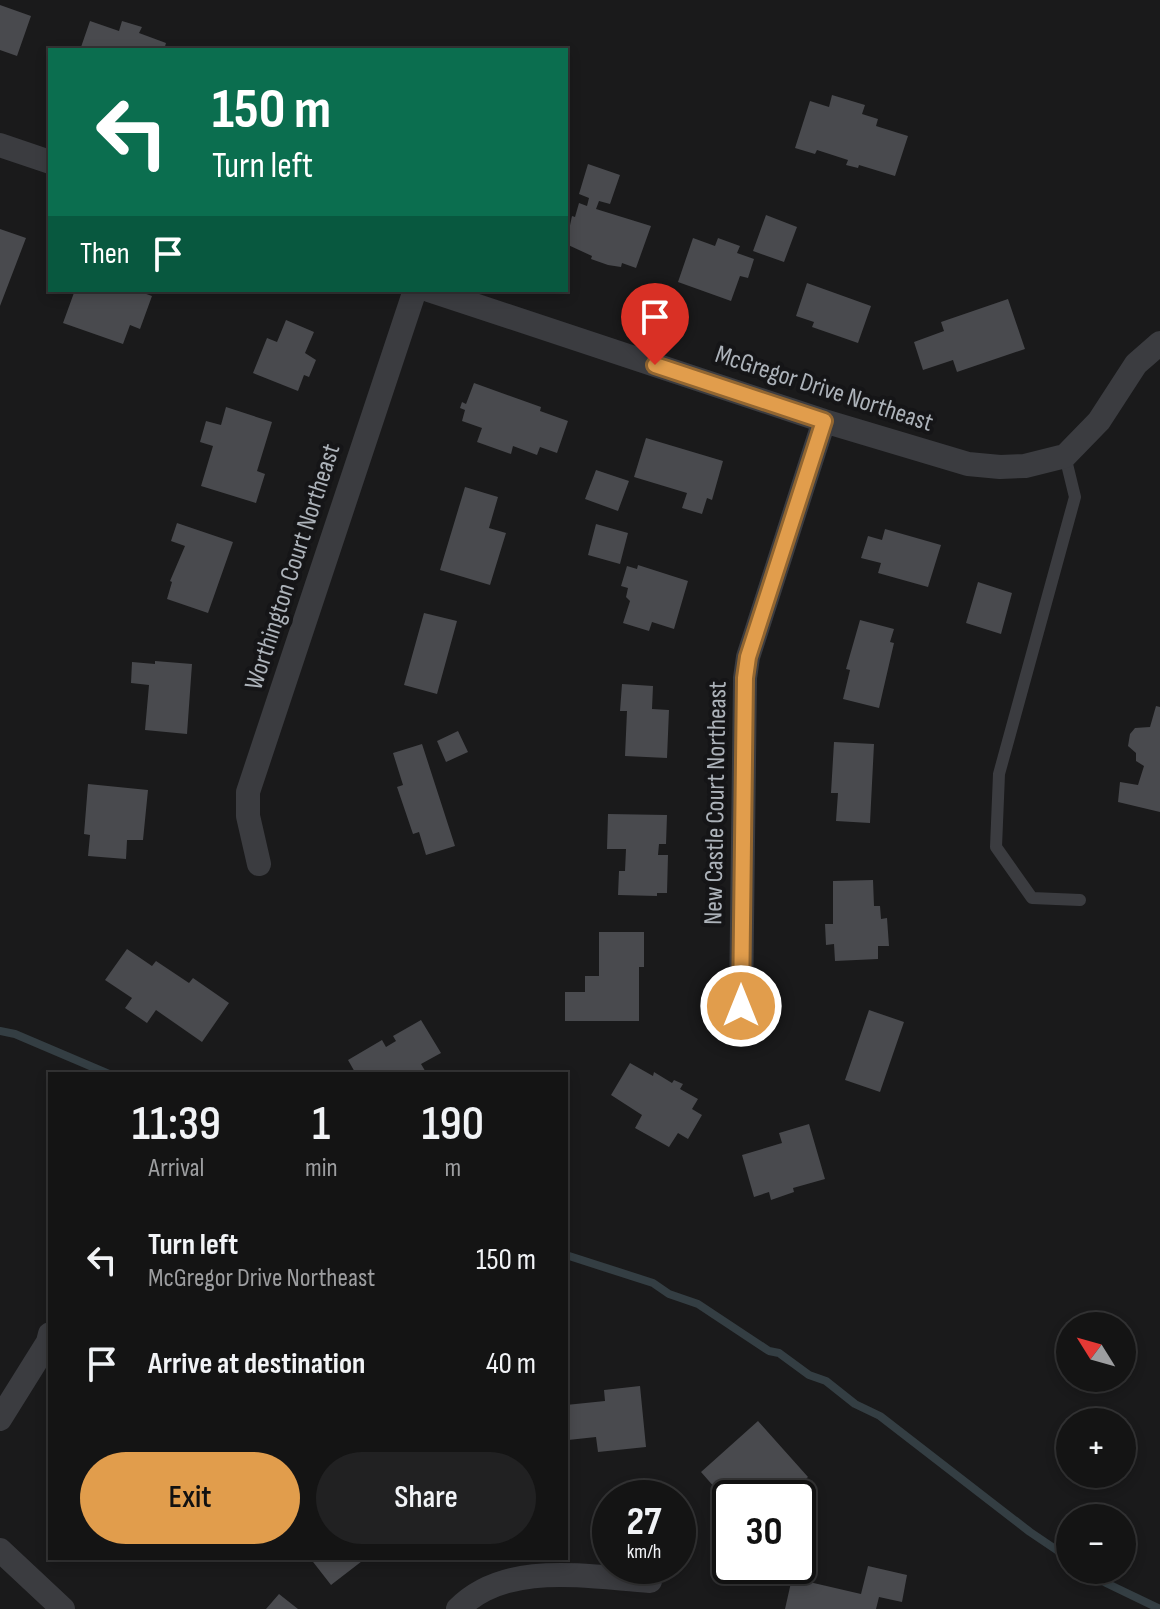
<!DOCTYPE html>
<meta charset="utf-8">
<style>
:root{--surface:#141414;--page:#212122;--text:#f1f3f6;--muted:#9d9ea0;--line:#333334;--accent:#e19d4c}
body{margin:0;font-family:"Sofia Sans Condensed",sans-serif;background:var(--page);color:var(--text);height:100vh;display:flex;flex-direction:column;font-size:30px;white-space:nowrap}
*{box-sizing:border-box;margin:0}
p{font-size:26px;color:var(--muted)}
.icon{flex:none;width:44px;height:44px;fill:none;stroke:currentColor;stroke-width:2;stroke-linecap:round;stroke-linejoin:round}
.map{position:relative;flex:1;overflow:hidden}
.sheet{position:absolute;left:48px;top:1072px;width:520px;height:488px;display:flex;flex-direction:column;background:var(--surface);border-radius:0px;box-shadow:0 4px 12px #0003,0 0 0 2px var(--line)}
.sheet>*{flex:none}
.banner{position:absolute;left:48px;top:48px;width:520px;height:244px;border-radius:0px;box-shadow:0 4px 12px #0003,0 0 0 2px var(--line);background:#0b6e4f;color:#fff;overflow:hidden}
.needle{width:52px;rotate:307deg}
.tools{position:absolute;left:1056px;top:1312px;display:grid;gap:16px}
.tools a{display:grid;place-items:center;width:80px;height:80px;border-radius:50%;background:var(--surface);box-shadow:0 4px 12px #0003,0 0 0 2px var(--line);font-size:40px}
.speed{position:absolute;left:592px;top:1480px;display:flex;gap:16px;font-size:40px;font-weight:700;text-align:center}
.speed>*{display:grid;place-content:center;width:104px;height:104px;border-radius:50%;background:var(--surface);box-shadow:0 4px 12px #0003,0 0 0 2px var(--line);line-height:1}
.speed small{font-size:20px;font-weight:400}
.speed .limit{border:4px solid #111;border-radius:12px;background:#fff;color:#111}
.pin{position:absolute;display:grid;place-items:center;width:68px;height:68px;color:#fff;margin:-82px -34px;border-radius:50% 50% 50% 0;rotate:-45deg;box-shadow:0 0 8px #0007}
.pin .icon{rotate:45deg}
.me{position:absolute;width:88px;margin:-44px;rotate:0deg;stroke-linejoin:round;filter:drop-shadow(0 0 6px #0008)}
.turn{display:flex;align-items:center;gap:28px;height:168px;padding:0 32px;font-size:36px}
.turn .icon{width:104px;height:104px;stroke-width:2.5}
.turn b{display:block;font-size:56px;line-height:68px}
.then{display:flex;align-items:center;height:76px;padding:0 32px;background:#0003;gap:16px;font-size:30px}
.eta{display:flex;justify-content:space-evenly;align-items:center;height:136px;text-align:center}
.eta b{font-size:48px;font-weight:600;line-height:56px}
.cta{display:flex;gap:16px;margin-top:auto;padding:16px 32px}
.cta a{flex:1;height:92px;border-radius:48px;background:var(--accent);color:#111;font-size:32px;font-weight:600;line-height:92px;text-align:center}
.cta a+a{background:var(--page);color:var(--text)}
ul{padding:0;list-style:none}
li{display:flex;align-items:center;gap:24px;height:104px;padding:0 32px}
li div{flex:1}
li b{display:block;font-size:30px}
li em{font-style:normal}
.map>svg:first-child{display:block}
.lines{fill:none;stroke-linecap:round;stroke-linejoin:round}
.stream{stroke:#343e43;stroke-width:8}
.building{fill:#494a4e}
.lane{stroke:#3b3c40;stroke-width:12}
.street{stroke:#3b3c40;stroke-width:24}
.route-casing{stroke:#926631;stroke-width:20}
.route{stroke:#e19d4c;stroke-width:14}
.labels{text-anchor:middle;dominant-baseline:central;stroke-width:8;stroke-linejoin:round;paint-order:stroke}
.street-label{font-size:26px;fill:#adb3ba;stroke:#151517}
</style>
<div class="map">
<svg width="1160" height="1609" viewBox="0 0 1160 1609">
<rect width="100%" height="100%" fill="#1a1a1b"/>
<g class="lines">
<path class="stream" d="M0,1031L15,1034L109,1074
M566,1255L653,1283L669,1294L698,1304L769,1351L779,1353L809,1375L826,1381L855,1404L880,1416L1030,1532L1070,1559
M1086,1570L1106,1583L1160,1609"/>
</g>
<path class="building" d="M0,5L31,16L17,56L0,50Z
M90,21L119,31L122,21L142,27L139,33L166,43L164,50H80Z
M832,95L865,105L862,114L878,119L876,126L908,136L895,176L859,165L858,168L846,165L848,160L817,150L815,154L795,148L810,101L829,107Z
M588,164L620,175L610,204L599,201L596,209L651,226L636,268L622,263L621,267L608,265L591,259L592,256L566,244L572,216L575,217L579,203L587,206L589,198L579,194Z
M766,215L797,227L784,262L753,251Z
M0,229L26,238L0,306Z
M693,238L715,246L718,238L740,246L737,253L754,259L748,278L740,276L731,301L678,282Z
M807,283L871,306L858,343L812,327L814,322L796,316Z
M75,290H135L152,296L140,329L130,325L123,344L63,323Z
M1008,299L1025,349L957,372L953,360L923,370L914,342L944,331L941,322Z
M286,320L314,332L305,353L316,360L309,377L304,375L298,391L253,373L267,338L277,342Z
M474,383L541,407L540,411L568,421L557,453L540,447L537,455L513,446L511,454L477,442L482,428L462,421L465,410L460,408L462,402L466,404Z
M226,407L272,422L257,471L265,474L256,503L201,486L213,446L200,442L206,421L221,425Z
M646,438L723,461L712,500L707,498L702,514L682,508L687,493L634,477Z
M596,470L629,481L618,511L585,499Z
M465,487L498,497L489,528L506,533L490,585L440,570Z
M177,523L233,542L208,613L167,599L172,582L170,581L185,546L171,541Z
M596,524L628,533L620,564L588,555Z
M885,529L941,545L928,587L878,573L881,563L861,558L868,536L882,540Z
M638,565L688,581L674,629L652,622L649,631L623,623L630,601L626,597L628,588L621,586L627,566L637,569Z
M978,582L1012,593L1001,634L966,623Z
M424,613L457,621L437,694L404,685Z
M860,620L894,629L890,642L894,643L879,708L843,699L850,670L846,669Z
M155,661L192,664L187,734L145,730L149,685L131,683L132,662L155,664Z
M622,684L653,686L652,709L669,710L667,758L625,756L627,711H620Z
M1156,706L1160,707V812L1118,802L1120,782L1138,785L1144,766L1136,761V753L1128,746L1130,734L1135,728L1150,727Z
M458,731L468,752L446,762L437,741Z
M834,742L874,744L870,823L836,821L838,793H831Z
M422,744L455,846L426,855L419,832L413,834L397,787L403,785L393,753Z
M88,784L148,790L143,840H127L126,859L88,856L90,835L84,834Z
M608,814L667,815L666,844H659L658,855H668L667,893H657V896L618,895L619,871H625L626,849H607Z
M873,880L874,906H880L881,919L887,918L889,946H878V959L835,961L834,944L826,945L825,924H833V881Z
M599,932H644V967H639V1021H565V992H585V976H599Z
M127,949L152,966L156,961L189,983L193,978L229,1003L202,1042L156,1010L147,1023L125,1008L132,998L105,980Z
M869,1010L904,1022L880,1092L845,1080Z
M421,1020L441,1053L421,1064L427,1074H356L348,1060L382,1040L386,1047L396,1041L393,1036Z
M630,1063L653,1076L654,1072L672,1083L674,1080L683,1084L680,1089L698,1099L692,1109L702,1115L688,1139L678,1133L669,1147L635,1128L642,1115L611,1095Z
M809,1124L825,1179L793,1188L794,1192L771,1200L769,1192L754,1197L742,1155L782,1143L779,1133Z
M640,1386L646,1447L598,1452L596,1437L568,1440L566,1405L605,1401L604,1390Z
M758,1421L808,1477L784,1498H730V1505L701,1472Z
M310,1558H366L331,1585Z
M868,1566L907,1575L902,1602L879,1597L876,1609H785L792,1578L861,1594Z
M279,1594L298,1609H266Z"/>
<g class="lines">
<path class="lane" d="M1065,456L1075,497L999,774L996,847L1032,898L1080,900"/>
<path class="street" d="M0,145L50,162
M429,290L824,421L968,464L1000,467L1025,466L1065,456L1099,421L1136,364L1160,343
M259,864L248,816V792L415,290
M741,1006L745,678L748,657L824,421
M0,1419L48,1342L50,1334
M0,1550L63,1609
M458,1609C506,1560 588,1577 650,1581"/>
</g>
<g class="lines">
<defs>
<path id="route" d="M655,365L824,421L748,657L745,678L741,1006"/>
</defs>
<use href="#route" class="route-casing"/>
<use href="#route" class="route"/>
</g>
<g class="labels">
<g class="street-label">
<text transform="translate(824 389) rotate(18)">McGregor Drive Northeast</text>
<text transform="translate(293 567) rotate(-72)">Worthington Court Northeast</text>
<text transform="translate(716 803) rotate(-89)">New Castle Court Northeast</text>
</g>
</g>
</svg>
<div class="tools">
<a><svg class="needle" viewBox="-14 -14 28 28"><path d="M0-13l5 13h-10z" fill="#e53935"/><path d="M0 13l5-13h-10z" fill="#9d9ea0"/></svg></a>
<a>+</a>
<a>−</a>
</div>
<div class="speed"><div>27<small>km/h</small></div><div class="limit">30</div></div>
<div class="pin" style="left:655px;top:365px;background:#d93025"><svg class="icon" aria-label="arrive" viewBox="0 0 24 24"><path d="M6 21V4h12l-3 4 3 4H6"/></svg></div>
<svg class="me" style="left:741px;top:1006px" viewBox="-20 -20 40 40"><circle r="17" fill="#e19d4c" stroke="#fff" stroke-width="3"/><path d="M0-11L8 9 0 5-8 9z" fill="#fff"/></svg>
<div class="banner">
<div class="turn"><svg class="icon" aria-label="left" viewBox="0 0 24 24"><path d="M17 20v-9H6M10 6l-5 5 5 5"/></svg><div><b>150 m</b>Turn left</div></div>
<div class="then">Then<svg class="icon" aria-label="arrive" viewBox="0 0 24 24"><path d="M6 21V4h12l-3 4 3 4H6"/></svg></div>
</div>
<section class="sheet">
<div class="eta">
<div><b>11:39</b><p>Arrival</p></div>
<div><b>1</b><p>min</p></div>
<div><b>190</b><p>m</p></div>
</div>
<ul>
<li><svg class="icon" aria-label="left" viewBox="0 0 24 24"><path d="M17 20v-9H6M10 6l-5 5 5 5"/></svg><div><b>Turn left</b><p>McGregor Drive Northeast</p></div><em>150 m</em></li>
<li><svg class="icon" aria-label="arrive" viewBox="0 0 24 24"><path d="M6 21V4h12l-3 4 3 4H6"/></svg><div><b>Arrive at destination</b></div><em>40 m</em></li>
</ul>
<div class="cta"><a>Exit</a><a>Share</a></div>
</section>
</div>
